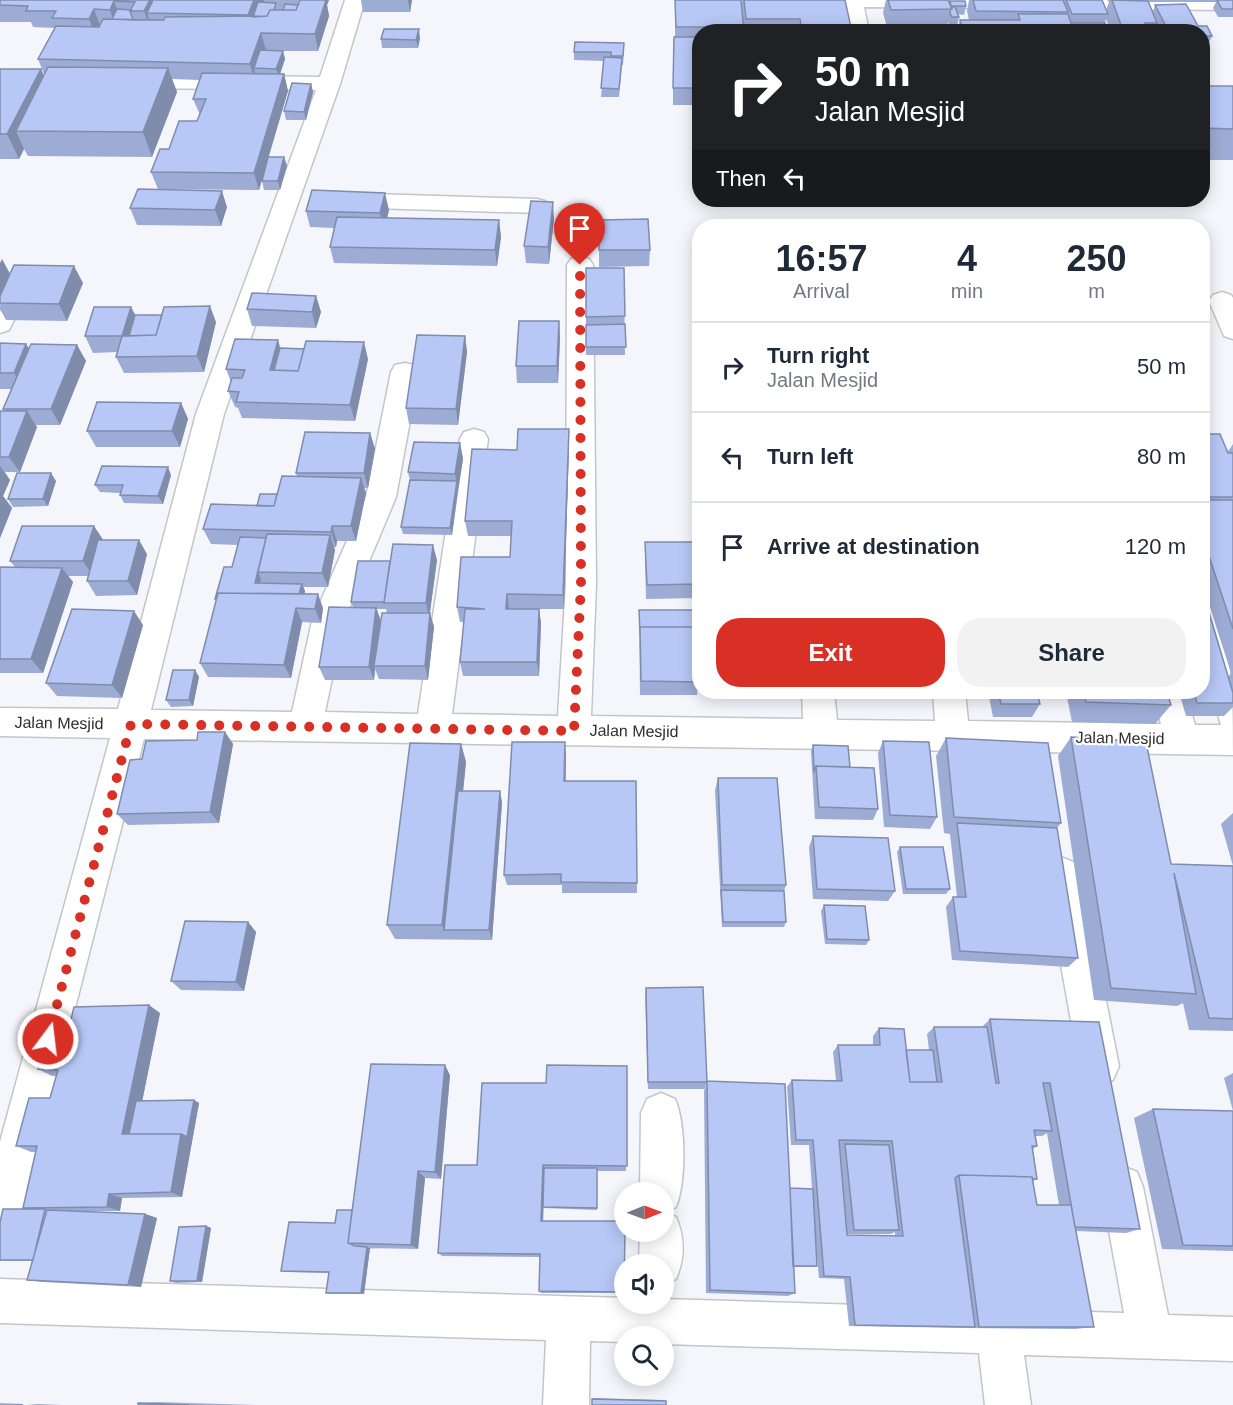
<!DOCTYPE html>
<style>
:root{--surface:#fff;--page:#f2f2f3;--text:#1f2937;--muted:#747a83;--line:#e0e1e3;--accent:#d93025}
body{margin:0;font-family:Helvetica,sans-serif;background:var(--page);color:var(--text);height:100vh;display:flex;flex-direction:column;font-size:22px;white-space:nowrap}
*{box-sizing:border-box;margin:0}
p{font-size:20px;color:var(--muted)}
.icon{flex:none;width:33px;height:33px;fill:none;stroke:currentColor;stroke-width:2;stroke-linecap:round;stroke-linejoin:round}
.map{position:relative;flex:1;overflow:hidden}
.details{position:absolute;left:692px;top:219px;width:518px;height:480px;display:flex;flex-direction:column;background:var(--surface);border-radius:24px;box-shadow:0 3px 15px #0003}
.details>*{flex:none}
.banner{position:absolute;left:692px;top:24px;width:518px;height:183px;border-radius:24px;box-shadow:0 3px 15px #0003;background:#202124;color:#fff;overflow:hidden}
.needle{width:39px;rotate:89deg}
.buttons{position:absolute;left:614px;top:1182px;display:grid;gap:12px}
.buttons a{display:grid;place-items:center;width:60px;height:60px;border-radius:50%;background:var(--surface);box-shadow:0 3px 15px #0003;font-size:30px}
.pin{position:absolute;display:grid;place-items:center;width:51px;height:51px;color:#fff;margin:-62px -26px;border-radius:50% 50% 50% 0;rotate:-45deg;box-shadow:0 0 6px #0007}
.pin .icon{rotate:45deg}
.me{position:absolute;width:66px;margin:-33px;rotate:15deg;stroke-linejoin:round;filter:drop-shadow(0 0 4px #0008)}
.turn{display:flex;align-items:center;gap:21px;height:126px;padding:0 24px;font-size:27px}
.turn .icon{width:78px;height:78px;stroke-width:2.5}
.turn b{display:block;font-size:42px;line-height:51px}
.then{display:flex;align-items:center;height:57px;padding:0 24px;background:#0003;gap:12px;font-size:22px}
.eta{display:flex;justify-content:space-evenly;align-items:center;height:102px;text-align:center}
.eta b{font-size:36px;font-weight:600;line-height:42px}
.button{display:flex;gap:12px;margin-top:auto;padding:12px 24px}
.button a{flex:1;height:69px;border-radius:24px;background:var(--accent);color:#fff;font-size:24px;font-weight:600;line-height:69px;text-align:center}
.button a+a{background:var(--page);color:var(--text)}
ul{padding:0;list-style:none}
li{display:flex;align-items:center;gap:18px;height:90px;padding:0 24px;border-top:2px solid var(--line)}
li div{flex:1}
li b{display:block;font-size:22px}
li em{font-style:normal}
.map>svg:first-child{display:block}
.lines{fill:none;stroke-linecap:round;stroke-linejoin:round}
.minor-casing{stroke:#c3c5c9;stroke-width:3}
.minor{fill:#fff;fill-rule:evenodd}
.wall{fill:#9dacd4;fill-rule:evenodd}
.shaded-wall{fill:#808cac}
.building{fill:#b7c8f6;stroke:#808cac;stroke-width:1.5;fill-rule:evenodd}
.route{stroke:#d93025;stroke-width:10;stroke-dasharray:0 18}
.labels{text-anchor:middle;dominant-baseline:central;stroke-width:4.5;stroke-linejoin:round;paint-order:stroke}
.street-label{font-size:16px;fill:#2d2d2f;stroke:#fff}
</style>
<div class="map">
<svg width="1233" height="1405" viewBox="0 0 1233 1405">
<rect width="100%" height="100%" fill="#f5f6fb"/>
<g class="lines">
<defs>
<path id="minor" d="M345,0H365L340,84L224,414L151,710L292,712L312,621L366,497L391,372L395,365L405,363L415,365L419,372L396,497L344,621L325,712L418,714L460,439L464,432L474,429L484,432L488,439L452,714L558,716L566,583L567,265L571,259L580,257L589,259L593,265L596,583L591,716L803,719L802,692H834L837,720L935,721L933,692H965L968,721L1161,724L1153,692H1185L1195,725H1221L1202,662V595L1213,599C1233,649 1233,701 1233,755L144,739L21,1219L15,1234L0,1240V1142L110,738L0,736V708L118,709L196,414L316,90L128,88L120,86L117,81L120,76L128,74L320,77Z
M809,0H1233V10L864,7L869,32H848L844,6L812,4Z
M341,193L537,199L545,201L549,206L545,211L537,213L341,207L333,205L329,200L333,195Z
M1222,292L1231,295L1233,298V339L1224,336L1209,301L1213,295Z
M0,311L10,314L14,320L9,330L0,333Z
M1063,858L1076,863L1081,875L1119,1066L1113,1080L1099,1086L1085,1080L1079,1066L1045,875L1050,863Z
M661,1093L675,1099C686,1124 686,1182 676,1207L664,1212L676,1217C685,1238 685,1258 676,1279L663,1285V1264H639L640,1232H663V1192H640L641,1113L647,1099Z
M1122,1166L1137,1172L1143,1187L1168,1315L1233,1317V1361L1024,1355L1031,1405H985L979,1353L663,1344V1336H624V1342L590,1341L589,1405H543L546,1340L0,1323V1279L624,1298V1304H663V1299L1124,1313L1101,1187L1107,1172Z"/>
</defs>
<use href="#minor" class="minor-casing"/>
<use href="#minor" class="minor"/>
</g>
<path class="wall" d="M0,0H329L327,5L329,16L318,51H283L285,59L280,74H284L288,91L268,157H284L287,166L280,190H264L262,181L268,157L259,190L158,189L151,172L169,149L197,121L200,115L193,99L200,80L172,79L177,92L152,157L28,156L24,149L19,159H0V69H41L43,76L44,74L38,59L55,28L33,27L31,22H0Z
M361,0H412L410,12H363Z
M675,0L742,8V0H845L852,32H699V105H673V54L674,37H675Z
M886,0H948L949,2L966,6L964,15L958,14L959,17L957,26H950L948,22L947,26L887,27L883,13Z
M969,0H1102L1106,10L1109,2L1107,0H1233V17H1218L1213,8L1216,2H1148L1153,12L1155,5L1198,26L1212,36L1204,53H1202V32H1111L1106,19L1105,23L1109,32H957L960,20H969L967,11Z
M420,38L418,48H382L381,39Z
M574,52H624L623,65H622L619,97H601L604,61L574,60Z
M311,84L313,92L306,120H286L284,111Z
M1202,86H1233V160H1202Z
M227,207L221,226L137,225L130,208Z
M389,210L387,218L499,220L501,237L497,266L334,263L330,247L334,228L310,227L306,211Z
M554,219L549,264L526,263L524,246Z
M599,220L650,250L649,266L599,267Z
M2,259L10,274L83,283L67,321L6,320L0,309Z
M624,268L625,355H586V317Z
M316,296L321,312L316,328L252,326L247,309Z
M131,307L135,315L216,322L204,372L124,373L116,357L117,352L93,353L85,336Z
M559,321L560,338L558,383H517L516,366Z
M465,336L467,352L458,425L409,424L406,408Z
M0,343L26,344L29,348L77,345L86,361L60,425H35L37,427L20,472H5L10,480L3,496L12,508L0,538V411H4L3,409L11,389H0Z
M280,348L368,359L355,421L242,418L238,408L235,407L228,391L231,382L226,369Z
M181,403L188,419L180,447H96L87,431Z
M370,433L375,449L368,488H364L366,493L356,541H337L336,547H334L335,550L328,587H303L305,591L304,594L323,608L321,623L302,622L291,678L208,677L200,663L216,600L215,599L232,567L238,545L211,544L203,529L257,506L277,494L297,476L296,473Z
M1202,434L1227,453L1233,444V707L1224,716H1186L1179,692H1202L1228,677L1231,673L1202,582Z
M460,443L463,459L452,535L403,534L401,527L410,480L408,472Z
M569,445L564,609H539L541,623L539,676H463L460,662L464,622H460L457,607L510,557L511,536H468L465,521L517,450Z
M171,475L163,504L124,503L120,495V493L100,492L95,485Z
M56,481L48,506L13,507L8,499Z
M103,540L147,554L137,595L96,596L87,581L88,576H68L73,582L43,673H0V567H15L10,561Z
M645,542H699V598L646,599L645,557Z
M437,560L430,613L434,627L428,680L379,679L375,669L374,680H325L319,667L353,607L351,602L390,561ZM377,609H386L387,613L381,621Z
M639,610L698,682L697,695H640Z
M143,625L122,698L57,696L46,683Z
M195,670L199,677L193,706L171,707L166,700Z
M889,692H940L939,694L889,693Z
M988,692H1037L1040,704L1032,717H993Z
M1066,692H1167L1171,705L1155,724L1072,722Z
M225,732L233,744L219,823L128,825L117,814L142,759L197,740Z
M1071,737L1171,864L1233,866V1031L1189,1030L1183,1003L1177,1006L1094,1000L1058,756Z
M946,738L1061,823L1057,828L1078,958L1068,967L952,960L946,907L953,897H957L950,834L944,833L936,756Z
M883,741L937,817L930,829L884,827L878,753Z
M461,744L466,762L463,791H500L502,803L492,940L395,939L387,925Z
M813,745L850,767L878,809L873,820L815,819L811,751Z
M566,755V781L637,883V893H562V885H507L504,875Z
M718,778L786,885L784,891L786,922L784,927H722L715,790Z
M1233,813V866L1221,824Z
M813,836L895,891L888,901L813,899L809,847Z
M900,847L950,889L946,894H903L897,852Z
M824,905L869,940L866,945L825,944L821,911Z
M248,922L256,932L244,991L181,990L171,981Z
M646,988L707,1082L705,1089H648L645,996Z
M160,1013L142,1101L194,1100L199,1103L182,1197L122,1198L120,1211H76L145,1214L157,1218L141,1287L43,1282L27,1280L33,1261H0V1222L29,1209L23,1208L36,1152H31L16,1146L50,1098L56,1076H52L38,1069L69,1027Z
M990,1019L1099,1022L1140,1229L1126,1233L1076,1231L1094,1327L1075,1329L965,1328L849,1326L844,1279L819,1278L814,1222L817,1266L814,1267H794L795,1293L788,1296L706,1293L704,1091L707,1081L790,1188L812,1189L809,1145H791L787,1087L792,1080H836L833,1052L838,1045H873V1036L879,1028L906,1050H929L927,1034L934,1027H982ZM1047,1133L1059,1205H1037L1033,1181L1037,1179L1033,1149L1037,1146L1035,1136H1042ZM895,1232V1236L847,1235L848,1234H891Z
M627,1066L626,1171H597V1210L543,1208V1221L624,1264V1293H541L539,1291L540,1257L442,1256L438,1253L477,1165L546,1083Z
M1233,1073V1251L1162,1249L1134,1118L1153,1109L1233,1111L1224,1078Z
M450,1075L441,1179L425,1178L418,1249L369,1248H370L364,1294H330L326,1293L329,1273L286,1272L281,1271L335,1223L352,1210Z
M206,1226L211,1228L202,1282L176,1283L170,1281Z
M593,1398L664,1400L666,1401L592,1399Z
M157,1402L257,1405H138V1403Z
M0,1403L23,1404L22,1405H0Z
M38,1404L62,1405H27Z"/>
<path class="shaded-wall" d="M150,0H164L147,13L151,25L150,28L144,11Z
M254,0H264V1L256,23H251L248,15Z
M323,0H329L327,5L329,16L318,51L315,34Z
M408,0H412L410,12Z
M114,1L120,18L114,22L110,10Z
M94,9L100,26L95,36L89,19Z
M419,29L420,38L418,48L416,40Z
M261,33L266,50L254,68L256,77L255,81L250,64Z
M283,51L285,59L279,77L276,69Z
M168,68L177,92L152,157L143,132Z
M41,69L52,94L16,131L24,149L19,159L7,134Z
M284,74L288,91L259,190L254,173Z
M311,84L313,92L306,120L304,112Z
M284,157L287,166L280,190L278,181Z
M222,191L227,207L221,226L215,210Z
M385,193L389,210L384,230L380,213Z
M553,202L554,219L549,264L548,247Z
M499,220L501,237L497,266L495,250Z
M2,259L11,276L0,300V263Z
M74,266L83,283L67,321L59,304Z
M316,296L321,312L316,328L312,312Z
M210,306L216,322L204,372L197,356Z
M131,307L139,323L133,344L122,336Z
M559,321L560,338L558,383L557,366Z
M465,336L467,352L458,425L456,409Z
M278,340L283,357L277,378L270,370Z
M364,342L368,359L355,421L350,405Z
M26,344L36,360L24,390L14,373Z
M77,345L86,361L60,425L51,409Z
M181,403L188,419L180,447L172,431Z
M27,411L37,427L20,472L9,457Z
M569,429V445L564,609L563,595Z
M370,433L375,449L368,488L364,473Z
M460,443L463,459L458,489L455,474Z
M0,466L10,480L3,496L12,508L0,538Z
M168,467L171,475L163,504L158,496Z
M51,473L56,481L48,506L43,499Z
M361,478L366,493L356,541L351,526Z
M457,481L458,489L452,535L450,528Z
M94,526L104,541L93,576L83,561Z
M332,526L337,541L336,547L331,532Z
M330,535L335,550L328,587L322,573Z
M266,538L258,572L261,579L258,590L255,583Z
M139,540L147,554L137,595L128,581Z
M433,545L437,560L429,618L426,603Z
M62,568L73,582L43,673L31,659Z
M302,584L305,591L301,608L298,601Z
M318,594L323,608L321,623L315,609Z
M507,594L509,609H506Z
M296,608L302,622L291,678L284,665Z
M376,608L381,622L374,666L375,669L374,680L369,667Z
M539,609L541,623L539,676L537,662Z
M134,611L143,625L122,698L112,685Z
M430,613L434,627L428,680L425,666Z
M195,670L199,677L193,706L189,700Z
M225,732L233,744L219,823L210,812Z
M565,742L566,755L565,793L564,781Z
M461,744L466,762L449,930H444L442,925Z
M500,791L502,803L492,940L489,930Z
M248,922L256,932L244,991L236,982Z
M149,1005L160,1013L135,1137L122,1134Z
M445,1065L450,1075L441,1179L435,1172Z
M194,1100L199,1103L182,1197L171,1192L181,1134Z
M543,1165L545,1170L543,1224L541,1221Z
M418,1171L425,1178L418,1249L411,1245Z
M109,1194L122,1198L120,1211L107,1207Z
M145,1214L157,1218L141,1287L128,1285Z
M206,1226L211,1228L202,1282L197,1281Z
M367,1247L370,1248L364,1294L361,1293Z
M23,1404L22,1405H1Z"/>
<path class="building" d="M0,0H150L144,11H130L135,2L114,1L110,10L94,9L89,19L52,18L56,11H26L28,6L0,5Z
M153,0H254L248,15L147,13Z
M300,0H326L315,34L261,33L250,64L38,59L56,26L99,27L103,19L164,20L165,17L267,16L270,10H296Z
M675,0H741L744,32H712L711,27H676Z
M744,0H845L852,32H802L800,19H746Z
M888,0H948L952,9L891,10Z
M973,0H1063L1068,12L976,11Z
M1066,0H1102L1108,14H1072Z
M1112,0L1148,1L1157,23H1145L1146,25H1121Z
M1217,0H1233V9H1222Z
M950,1H965L966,6H951Z
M258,2L276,3L274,10H270L267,16L253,17Z
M285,4L298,5L296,10H283Z
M1186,4L1198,26H1207L1212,36H1202V32H1169L1155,5Z
M951,7H955L959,17H952L950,14Z
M117,9L131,10L130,11L133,20L112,19Z
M1018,14H1068L1074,32H963L960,20H1020Z
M1071,23H1105L1109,32H1074Z
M917,27H934L935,32H917Z
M384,29H419L416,40L381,39Z
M674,37H699V88H673Z
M575,42L624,43L623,56H611V52H574Z
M260,50L283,51L276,69L254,68Z
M604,57L622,58L619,89L601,88Z
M48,67L168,68L143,132L16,131Z
M0,69H41L7,134H0Z
M202,73L284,74L254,173L151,172L160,149H169L179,121H197L206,99H193Z
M292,83L311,84L304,112L284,111Z
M1202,86H1233V129L1202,128Z
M268,157H284L278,181H262Z
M138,189L222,191L215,210L130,208Z
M312,190L385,193L380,213L306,211Z
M531,201L553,202L548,247L524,246Z
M337,217L499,220L495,250L330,247Z
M648,219L650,250H599V220Z
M14,265L74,266L59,304L0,303V296Z
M586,268H624L625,316L586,317Z
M252,293L316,296L312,312L247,309Z
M210,306L197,356L116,357L122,336L156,335L164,307Z
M94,307H131L122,336H85Z
M135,315H162L156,335L129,336Z
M519,321H559L557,366H516Z
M625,324L626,347H586V325Z
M417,335L465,336L456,409L406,408Z
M235,339L278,340L270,370L298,371L306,341L364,342L350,405L236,402L239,392L228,391L232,378H242L245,370L226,369Z
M0,343L26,344L14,373H0Z
M31,344L77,345L51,409H3Z
M280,348L304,349L298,371L274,370Z
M97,402L181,403L172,431H87Z
M0,411H27L9,457H0Z
M518,429H569L563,595L507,594L506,609H539L537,662H460L465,609H485L457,607L461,557H510L512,521H465L472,449L517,450Z
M305,432L370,433L364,473H296Z
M1202,434H1220L1228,453H1233V497H1202Z
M414,442L460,443L455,474L408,472Z
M102,466L168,467L158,496L120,495L123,485H95Z
M17,473H51L43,499H8Z
M282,476L361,478L351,526H332L331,532L203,529L211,504L274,506Z
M410,480L457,481L450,528L401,527Z
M260,494H277L274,506H257Z
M1202,500H1233V629L1202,535Z
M22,526H94L83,561H10Z
M267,534L330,535L322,573L258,572Z
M240,537L266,538L255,583L302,584L299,594L218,593L216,599H215L224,567H232Z
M98,540H139L128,581H87Z
M645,542H699V584L647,585Z
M393,544L433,545L426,603H384Z
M358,561H390L384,602H351Z
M0,567L62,568L31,659H0Z
M1202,589L1233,693V703H1197L1194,692H1202Z
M218,593L318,594L315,609L296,608L284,665L200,663Z
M329,607L376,608L369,667H319Z
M72,609L134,611L112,685L46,683Z
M639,610H694V627H640V634Z
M382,613H430L425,666H374Z
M640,627H695L698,682L641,681Z
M173,670H195L189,700H166Z
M998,692H1037L1040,704H1001Z
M1084,692H1167L1171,705L1086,702Z
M198,732H225L210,812L117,814L130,760L142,759L146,741L197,740Z
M1071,737L1146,742L1171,864L1233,866V1019L1209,1018L1174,873L1196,994L1111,988Z
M946,738L1048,743L1061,823L954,817Z
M883,741L929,742L937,817L890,815Z
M512,742H565L564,781H636L637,883L561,882V874L504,875Z
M410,743L461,744L442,925H387Z
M813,745L848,746L850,767L816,766L814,772Z
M816,766L874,768L878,809L819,807Z
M718,778H777L786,885H722Z
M458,791H500L489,930H444Z
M957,823L1057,828L1078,958L960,951L953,897H966Z
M813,836L888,838L895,891L817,889Z
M900,847H943L950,889H906Z
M721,890L784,891L786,922H723Z
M824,905L865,906L869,940L827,939Z
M185,921L248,922L236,982L171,981Z
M703,987L707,1082H648L646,988Z
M149,1005L122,1134H181L171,1192L109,1194L107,1207L23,1208L37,1146H16L29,1098H50L58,1070L38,1069L48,1028L69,1027L74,1007Z
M990,1019L1099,1022L1140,1229L1075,1227L1050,1083H1043L1052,1131L1034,1130L1037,1146H1032L1037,1179H1033L1032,1177L959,1175L955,1178L975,1327L855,1325L850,1277L824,1276L813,1140H796L792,1080L842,1081L838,1045H880L879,1028L904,1029L910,1082H942L934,1027H987L996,1083H999ZM839,1140L892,1141L903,1236L847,1235Z
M906,1050H933L937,1082H910Z
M371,1064L445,1065L435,1172L418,1171L411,1245L348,1243Z
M547,1065L627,1066V1166L543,1165L541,1221H624V1232H625L624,1292L539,1291L540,1254L438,1253L445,1165H477L482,1083H546Z
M707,1081L785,1084L795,1293L710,1290Z
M194,1100L187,1137L181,1134H129L136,1101Z
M1153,1109L1233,1111V1246L1183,1245Z
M845,1144L889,1145L899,1230H854Z
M544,1168H597V1208L543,1207Z
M959,1175L1032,1177L1037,1205H1071L1094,1327H979Z
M790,1188L813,1189L817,1266H793Z
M3,1209H45L33,1260H0V1222Z
M47,1210L145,1214L128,1285L27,1280Z
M337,1210H352L348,1243L355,1246L367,1247L361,1293H326L329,1272L281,1271L289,1222L335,1223Z
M206,1226L197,1281H170L179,1227Z
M592,1399L666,1401V1405H592Z
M138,1403L189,1405H138Z"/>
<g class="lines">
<path class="route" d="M48,1039L131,724L574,731L581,583L580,265"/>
</g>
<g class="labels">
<g class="street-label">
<text transform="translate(59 723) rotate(1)">Jalan Mesjid</text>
<text transform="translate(634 731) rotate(1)">Jalan Mesjid</text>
<text transform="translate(1120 738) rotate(1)">Jalan Mesjid</text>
</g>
</g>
</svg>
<div class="buttons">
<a><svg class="needle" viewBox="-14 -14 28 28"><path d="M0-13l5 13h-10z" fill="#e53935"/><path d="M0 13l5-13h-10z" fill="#747a83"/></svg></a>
<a><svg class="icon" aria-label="sound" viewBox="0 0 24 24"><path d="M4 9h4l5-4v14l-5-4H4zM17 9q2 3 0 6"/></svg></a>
<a><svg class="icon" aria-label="search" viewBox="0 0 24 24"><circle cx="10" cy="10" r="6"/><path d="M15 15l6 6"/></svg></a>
</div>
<div class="pin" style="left:580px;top:265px;background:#d93025"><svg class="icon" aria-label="arrive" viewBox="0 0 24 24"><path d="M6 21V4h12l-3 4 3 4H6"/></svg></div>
<svg class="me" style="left:48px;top:1039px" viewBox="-20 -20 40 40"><circle r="17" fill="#d93025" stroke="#fff" stroke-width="3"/><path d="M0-11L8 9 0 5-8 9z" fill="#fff"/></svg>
<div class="banner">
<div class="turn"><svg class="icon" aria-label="right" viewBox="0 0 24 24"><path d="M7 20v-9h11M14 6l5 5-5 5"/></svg><div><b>50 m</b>Jalan Mesjid</div></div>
<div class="then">Then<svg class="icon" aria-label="left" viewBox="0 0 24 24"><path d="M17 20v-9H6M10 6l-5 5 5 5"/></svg></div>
</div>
<section class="details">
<div class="eta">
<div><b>16:57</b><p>Arrival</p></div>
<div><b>4</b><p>min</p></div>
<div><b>250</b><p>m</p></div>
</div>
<ul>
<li><svg class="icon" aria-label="right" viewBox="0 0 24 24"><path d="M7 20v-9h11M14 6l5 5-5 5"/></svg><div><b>Turn right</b><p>Jalan Mesjid</p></div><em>50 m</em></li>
<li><svg class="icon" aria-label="left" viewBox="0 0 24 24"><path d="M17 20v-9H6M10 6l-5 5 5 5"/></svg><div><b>Turn left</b></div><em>80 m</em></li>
<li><svg class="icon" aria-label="arrive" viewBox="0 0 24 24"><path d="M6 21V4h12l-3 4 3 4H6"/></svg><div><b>Arrive at destination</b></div><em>120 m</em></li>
</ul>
<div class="button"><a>Exit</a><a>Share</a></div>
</section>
</div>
